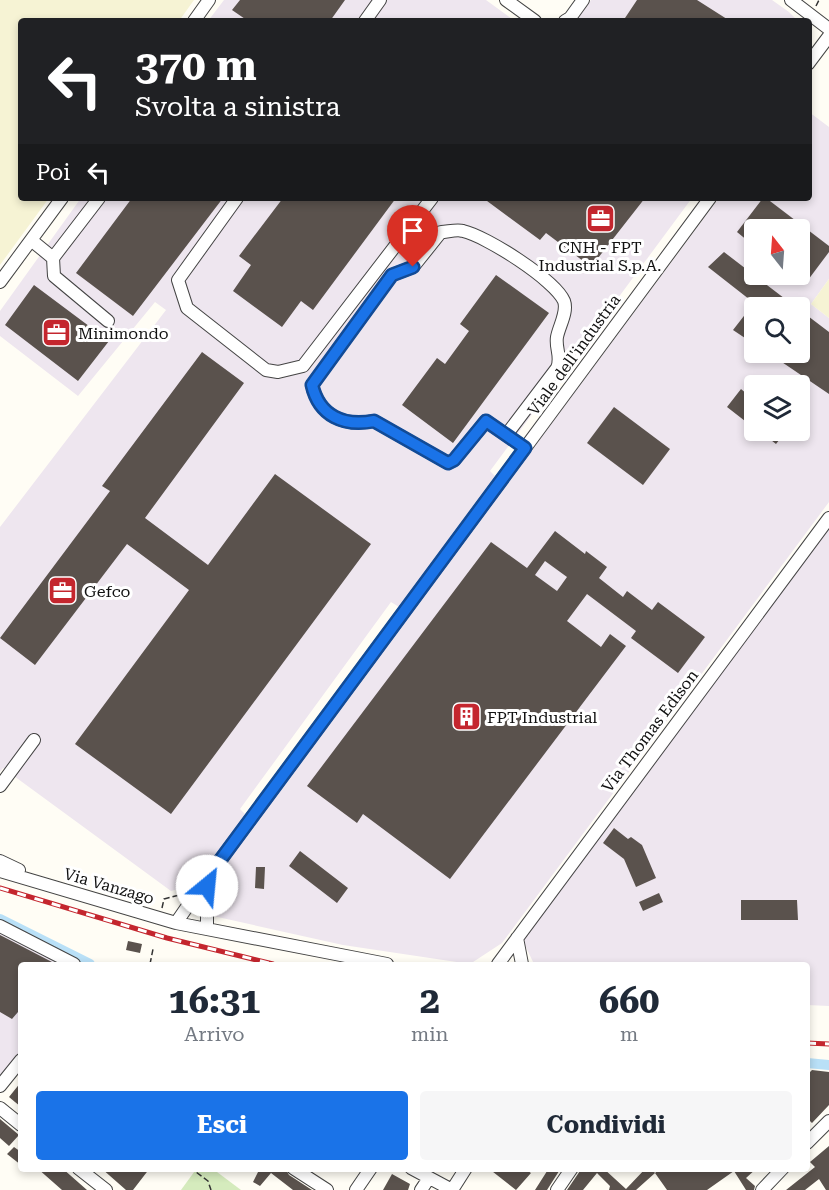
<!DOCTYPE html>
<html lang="it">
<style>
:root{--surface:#fff;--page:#f6f6f7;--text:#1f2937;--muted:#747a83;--accent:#1a73e8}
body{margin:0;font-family:"Roboto Serif",serif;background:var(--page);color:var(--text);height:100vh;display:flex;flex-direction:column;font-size:22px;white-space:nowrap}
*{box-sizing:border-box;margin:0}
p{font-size:20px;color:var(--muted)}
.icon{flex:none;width:33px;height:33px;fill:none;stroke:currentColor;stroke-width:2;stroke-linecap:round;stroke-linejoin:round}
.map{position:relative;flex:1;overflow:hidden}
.drawer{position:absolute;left:18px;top:962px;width:792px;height:210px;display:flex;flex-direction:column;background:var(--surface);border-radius:6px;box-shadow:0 3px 9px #0003}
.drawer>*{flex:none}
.guide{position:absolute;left:18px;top:18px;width:794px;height:183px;border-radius:6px;box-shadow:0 3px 9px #0003;background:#202124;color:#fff;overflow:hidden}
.needle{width:39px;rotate:343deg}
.buttons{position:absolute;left:744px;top:219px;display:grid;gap:12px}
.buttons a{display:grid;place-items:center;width:66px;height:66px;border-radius:6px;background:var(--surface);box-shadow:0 3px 9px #0003;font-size:30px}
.pin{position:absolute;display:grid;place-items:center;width:51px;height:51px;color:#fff;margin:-62px -26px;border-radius:50% 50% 50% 0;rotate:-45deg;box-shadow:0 0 6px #0007}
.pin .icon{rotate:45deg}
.me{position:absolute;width:66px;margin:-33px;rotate:28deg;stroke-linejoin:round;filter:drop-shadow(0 0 4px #0008)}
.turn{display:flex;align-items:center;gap:21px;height:126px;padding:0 18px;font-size:27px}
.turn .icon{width:78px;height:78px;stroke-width:2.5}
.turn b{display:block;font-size:42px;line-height:51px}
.then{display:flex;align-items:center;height:57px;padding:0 18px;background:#0003;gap:12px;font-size:22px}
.eta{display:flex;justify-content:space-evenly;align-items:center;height:102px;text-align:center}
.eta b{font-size:36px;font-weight:700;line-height:42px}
.primary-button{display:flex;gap:12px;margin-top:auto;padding:12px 18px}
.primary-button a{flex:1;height:69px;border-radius:6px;background:var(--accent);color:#fff;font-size:24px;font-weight:700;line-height:69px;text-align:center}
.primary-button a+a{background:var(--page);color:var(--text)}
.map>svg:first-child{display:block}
.industrial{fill:#eee6ef;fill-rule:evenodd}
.farmland{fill:#f6f3d4}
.green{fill:#d5ebbd}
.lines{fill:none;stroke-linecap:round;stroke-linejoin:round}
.canal{stroke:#b9e0f7;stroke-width:10}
.building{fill:#5a524d;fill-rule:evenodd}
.minor-casing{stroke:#444;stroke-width:14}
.path{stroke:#333;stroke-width:1.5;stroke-dasharray:6 3;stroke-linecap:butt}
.minor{stroke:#fff;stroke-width:12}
.rail-casing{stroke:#c4262e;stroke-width:5}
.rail{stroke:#fff;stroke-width:3;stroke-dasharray:9;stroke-linecap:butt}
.route-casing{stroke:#114b97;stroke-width:15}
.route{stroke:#1a73e8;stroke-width:10}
.labels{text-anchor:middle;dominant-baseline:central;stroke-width:6;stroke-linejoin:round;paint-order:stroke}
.poi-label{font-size:16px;fill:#111;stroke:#fff;text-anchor:start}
.street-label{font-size:16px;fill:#111;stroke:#fff}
</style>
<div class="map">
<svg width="829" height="1190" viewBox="0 0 829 1190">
<rect width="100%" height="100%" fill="#fffdf5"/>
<path class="industrial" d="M224,0H486L515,21H208Z
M591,0H772L789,12L798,21H575Z
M809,112L829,127V279L811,304L829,318V502L502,943L470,964L343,945L213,916L214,879L719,198H808ZM754,230H800V274H754ZM754,308H800V352H754ZM754,386H800V430H754Z
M81,198H692L490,471L495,476L399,607L391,602L240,809L245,814L194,885L171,891L3,768L0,772V527L166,310L155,302L78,396L0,336V311Z
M829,525V1006L807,1005V964H534L522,939Z
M0,933L66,964H21V1051L0,1076Z"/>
<path class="farmland" d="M0,0H194L179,21H21V198H49L0,265Z
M829,279V318L811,304Z"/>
<path class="green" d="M197,1168L213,1169L241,1190H181Z"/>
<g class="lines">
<path class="canal" d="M0,919L90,964
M807,1063L829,1065"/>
</g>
<path class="building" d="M240,0H345L330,21H248L232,10Z
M637,0H697L730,21H623Z
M132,198H223L133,316L76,273Z
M283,198H396L313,310L301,301L282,327L233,291L251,265L239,256Z
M483,198H645L591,267L546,233L540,240Z
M763,198H766L829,246V252L805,284L800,279V230H754V246L737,232Z
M724,252L797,308H754V344L733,330L754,303L708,267Z
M496,275L549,313L453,443L402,405L437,358L445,364L469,331L460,324Z
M34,285L109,341L78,381L5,325Z
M800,310L829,332V394L767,352H800Z
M202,352L244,383L145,518L208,565L275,474L371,544L171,814L75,744L189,590L127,544L35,665L0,638L110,491L102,486Z
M741,389L754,400V428L727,407Z
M614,407L670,449L643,485L587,443Z
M758,430H787L776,444Z
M555,531L585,554L586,551L607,567L599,578L623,597L627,591L652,610L658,602L705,637L678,673L631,638L636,631L587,594L567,621L601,647L610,634L626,646L450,879L363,814L357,823L307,786L491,542L527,568ZM545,561L567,577L557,591L535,575Z
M614,828L628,839L631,837L642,845L656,878L636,887L624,859L603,843Z
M300,851L348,888L337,903L289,866Z
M256,867H265L264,889L255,888Z
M659,893L663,902L643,911L639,902Z
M741,900H797L798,920H741Z
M0,935L52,962L50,964H21V1015L18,1012L12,1019L0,1012Z
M128,941L142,944L140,953L126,950Z
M812,1070L829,1072V1105L812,1123L807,1118V1075Z
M21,1082V1107L9,1097Z
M0,1119L19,1135L9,1146L0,1138Z
M829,1146V1190H826L819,1179L805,1190H786L815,1167L810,1162Z
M14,1147L21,1152V1165L7,1154Z
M37,1168H62L87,1190H62Z
M101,1168H150L133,1190H126Z
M260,1168H285L289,1175L312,1190H293L271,1173L260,1186L253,1182Z
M488,1168H524L531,1173L516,1190Z
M549,1168H561L547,1190H535Z
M582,1168H603L626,1189L646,1168H651L655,1173L636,1190H609L610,1186L597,1173L583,1190H567Z
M660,1168H757L746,1178L755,1186L754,1190H746L734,1171L707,1190H667L655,1173Z
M392,1174L410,1184L408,1190H383Z"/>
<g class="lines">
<defs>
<path id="minor" d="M506,0L535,21
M791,0L829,29
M194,21L209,0
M365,21L380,0
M565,21L570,18L583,0
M808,64L829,36
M237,198L178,280L187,308L266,370L278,372L303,366L432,198
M31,240L53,258L99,198
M53,258L54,276L108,321
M0,282L62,198
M507,434L557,368C562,357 555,348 557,337C559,326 568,312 564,301C555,280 486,236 463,231C457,229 447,232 441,232L413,267L392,275L312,385C319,416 344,427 374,421L448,463L454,460L486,421L525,448
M0,786L34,740
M0,861L19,870
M0,871L176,923L387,964
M176,923L207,878L710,198
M0,926L74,964
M207,929V879
M517,938L522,964
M498,964L829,518
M0,1086L21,1060
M0,1108L21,1125
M807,1143L829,1121
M78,1168L106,1190
M293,1168L327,1190
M411,1168L452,1190
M356,1190L371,1168
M421,1190L429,1178
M452,1190L466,1168
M557,1190L572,1168
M762,1190L783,1168"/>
</defs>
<use href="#minor" class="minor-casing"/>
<path class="path" d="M816,6L819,0
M162,908L164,899L183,894
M150,964L153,949
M189,1170L192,1169L208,1181L211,1190"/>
<use href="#minor" class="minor"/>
<defs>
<path id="rail" d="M0,888L167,938L273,964
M807,1043L829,1044"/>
</defs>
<use href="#rail" class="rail-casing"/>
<use href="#rail" class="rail"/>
</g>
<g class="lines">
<defs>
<path id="route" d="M207,886V878L525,448L486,421L454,460L448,463L374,421C344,427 319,416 312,385L392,275L413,267"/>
</defs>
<use href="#route" class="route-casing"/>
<use href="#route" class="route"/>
</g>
<defs>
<symbol id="office-square" viewBox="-11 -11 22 22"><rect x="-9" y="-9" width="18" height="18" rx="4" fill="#c4262e" stroke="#fff"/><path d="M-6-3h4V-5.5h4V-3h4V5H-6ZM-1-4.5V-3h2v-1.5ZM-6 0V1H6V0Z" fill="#fff"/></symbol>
<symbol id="building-square" viewBox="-11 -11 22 22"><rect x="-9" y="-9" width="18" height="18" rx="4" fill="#c4262e" stroke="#fff"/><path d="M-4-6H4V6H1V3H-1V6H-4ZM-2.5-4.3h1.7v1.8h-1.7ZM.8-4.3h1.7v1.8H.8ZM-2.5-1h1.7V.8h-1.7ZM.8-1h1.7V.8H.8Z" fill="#fff"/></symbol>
</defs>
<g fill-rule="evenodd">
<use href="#office-square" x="584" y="202" width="33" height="33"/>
<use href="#office-square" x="40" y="316" width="33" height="33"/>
<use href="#office-square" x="46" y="574" width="33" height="33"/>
<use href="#building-square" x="450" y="700" width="33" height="33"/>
</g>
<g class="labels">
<g class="poi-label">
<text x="600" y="247" text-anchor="middle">CNH - FPT<tspan x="600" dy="18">Industrial S.p.A.</tspan></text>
<text x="78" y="333">Minimondo</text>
<text x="84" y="591">Gefco</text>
<text x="487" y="717">FPT Industrial</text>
</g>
<g class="street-label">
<text transform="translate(574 355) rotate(-54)">Viale dell'industria</text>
<text transform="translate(650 731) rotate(-53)">Via Thomas Edison</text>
<text transform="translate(109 886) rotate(16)">Via Vanzago</text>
</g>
</g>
</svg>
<div class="buttons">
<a><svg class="needle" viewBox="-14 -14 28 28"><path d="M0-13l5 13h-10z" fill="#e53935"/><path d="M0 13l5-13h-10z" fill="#747a83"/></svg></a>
<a><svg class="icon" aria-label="search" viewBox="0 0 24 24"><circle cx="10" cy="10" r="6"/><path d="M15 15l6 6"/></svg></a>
<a><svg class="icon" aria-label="layers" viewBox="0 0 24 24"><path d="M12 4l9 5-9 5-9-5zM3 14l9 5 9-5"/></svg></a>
</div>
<div class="pin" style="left:413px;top:267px;background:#d93025"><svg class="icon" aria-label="arrive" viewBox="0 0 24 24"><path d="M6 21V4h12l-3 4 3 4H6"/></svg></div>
<svg class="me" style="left:207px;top:886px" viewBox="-20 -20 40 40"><circle r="19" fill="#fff"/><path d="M0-13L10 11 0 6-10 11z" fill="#1a73e8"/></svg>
<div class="guide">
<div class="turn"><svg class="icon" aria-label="left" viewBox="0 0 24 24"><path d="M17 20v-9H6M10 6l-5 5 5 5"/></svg><div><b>370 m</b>Svolta a sinistra</div></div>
<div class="then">Poi<svg class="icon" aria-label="left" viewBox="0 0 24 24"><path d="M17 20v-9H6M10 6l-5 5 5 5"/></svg></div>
</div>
<section class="drawer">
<div class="eta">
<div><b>16:31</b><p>Arrivo</p></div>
<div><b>2</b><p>min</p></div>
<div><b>660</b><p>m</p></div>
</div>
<div class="primary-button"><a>Esci</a><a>Condividi</a></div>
</section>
</div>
